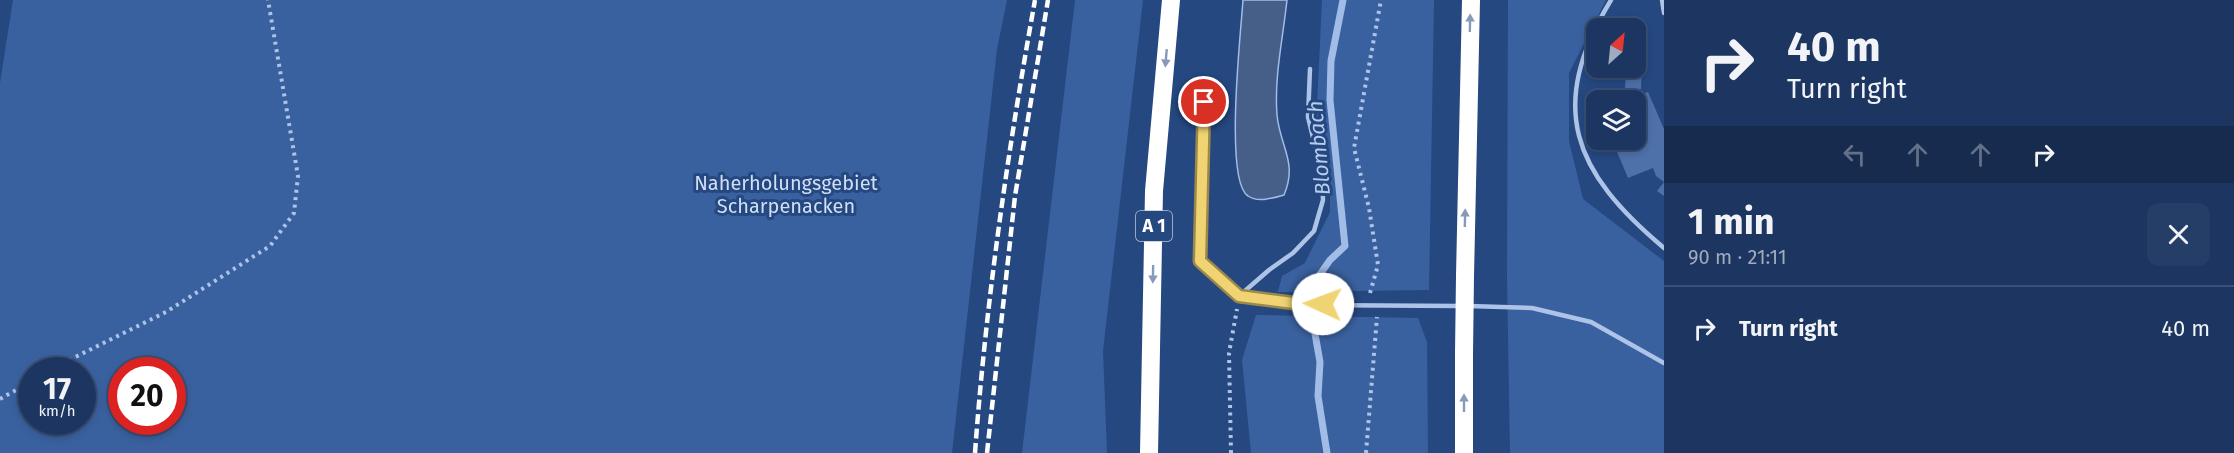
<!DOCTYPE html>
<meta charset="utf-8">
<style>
:root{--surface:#1c3661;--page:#253e67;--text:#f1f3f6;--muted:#a0abbd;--line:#3a5076}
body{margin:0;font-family:"Fira Sans",sans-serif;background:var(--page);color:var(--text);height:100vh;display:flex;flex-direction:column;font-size:22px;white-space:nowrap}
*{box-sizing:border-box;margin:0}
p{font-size:20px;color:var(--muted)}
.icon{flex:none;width:33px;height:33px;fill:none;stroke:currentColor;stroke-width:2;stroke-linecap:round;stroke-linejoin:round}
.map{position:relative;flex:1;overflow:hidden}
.panel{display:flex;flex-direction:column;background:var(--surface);width:570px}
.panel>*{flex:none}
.guide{background:#1c3661;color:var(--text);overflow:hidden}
.needle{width:39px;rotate:27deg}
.buttons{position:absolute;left:1586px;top:18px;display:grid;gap:12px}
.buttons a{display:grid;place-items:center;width:60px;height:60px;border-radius:12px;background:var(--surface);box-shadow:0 3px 9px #0003,0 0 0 2px var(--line);font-size:30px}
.speed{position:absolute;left:18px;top:357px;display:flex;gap:12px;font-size:30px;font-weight:700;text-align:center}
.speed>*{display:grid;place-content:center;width:78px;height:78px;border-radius:50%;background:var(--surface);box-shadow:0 3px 9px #0003,0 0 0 2px var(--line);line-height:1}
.speed small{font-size:15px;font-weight:400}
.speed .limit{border:9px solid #d22;background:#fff;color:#111}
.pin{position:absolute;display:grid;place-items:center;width:51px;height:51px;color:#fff;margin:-26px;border:3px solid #fff;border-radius:50%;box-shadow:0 2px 6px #0007}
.me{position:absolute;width:66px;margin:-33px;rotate:272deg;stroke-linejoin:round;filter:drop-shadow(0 0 4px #0008)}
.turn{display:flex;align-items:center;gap:21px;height:126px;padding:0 24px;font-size:27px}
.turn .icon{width:78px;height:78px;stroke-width:2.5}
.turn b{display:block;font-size:42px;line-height:51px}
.lanes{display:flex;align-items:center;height:57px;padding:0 24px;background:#0003;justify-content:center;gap:30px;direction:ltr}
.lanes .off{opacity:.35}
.round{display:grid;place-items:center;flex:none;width:63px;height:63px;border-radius:12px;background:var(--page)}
.summary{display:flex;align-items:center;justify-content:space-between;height:102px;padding:0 24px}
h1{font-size:36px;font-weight:700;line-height:45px}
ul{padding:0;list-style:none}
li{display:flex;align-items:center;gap:18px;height:84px;padding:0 24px;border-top:2px solid var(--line)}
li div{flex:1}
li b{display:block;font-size:22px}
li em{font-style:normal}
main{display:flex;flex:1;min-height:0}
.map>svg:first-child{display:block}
.green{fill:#3a619f;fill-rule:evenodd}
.water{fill:#465f88;stroke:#a1bde7;stroke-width:1.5}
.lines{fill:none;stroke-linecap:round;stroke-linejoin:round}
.stream{stroke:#a1bde7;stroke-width:7}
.building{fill:#4e71aa}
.path{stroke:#adc3e7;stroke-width:4;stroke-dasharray:3 4.5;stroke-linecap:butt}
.service{stroke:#adc3e7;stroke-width:4.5}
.motorway{stroke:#fff;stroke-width:18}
.rail{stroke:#fff;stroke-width:4.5;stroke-dasharray:10 4.5;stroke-linecap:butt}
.motorway-bridge{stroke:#fff;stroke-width:18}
.oneway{fill:#879aba}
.route-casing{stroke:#9c894a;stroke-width:15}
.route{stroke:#f0d372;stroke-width:10}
.labels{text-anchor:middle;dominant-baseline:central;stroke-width:6;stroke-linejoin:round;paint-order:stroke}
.shield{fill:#254881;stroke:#bec8d9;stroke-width:1.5}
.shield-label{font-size:18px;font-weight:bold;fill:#fff}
.park-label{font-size:20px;fill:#d0dff5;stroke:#254881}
.water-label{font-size:21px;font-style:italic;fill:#b8ceee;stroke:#254881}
</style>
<main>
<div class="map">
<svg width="1664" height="453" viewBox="0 0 1664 453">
<rect width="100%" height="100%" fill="#254881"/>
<path class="green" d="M13,0H1007L997,49L952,453H0V83ZM82,370V422H32V370ZM172,370V422H122V370Z
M1075,0H1143L1103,351L1107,453H1022Z
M1322,0H1434L1429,290L1278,292L1282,276L1305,263L1330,212V177L1316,128Z
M1508,0H1606L1569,73V141L1583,199L1664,261V453H1510L1507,277Z
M1256,315L1418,318L1427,342L1428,453H1251L1242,360Z"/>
<path class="water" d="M1243,0H1287C1283,38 1274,77 1277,115C1280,147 1298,162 1284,195C1273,198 1258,203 1248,196C1224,181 1241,31 1243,0Z"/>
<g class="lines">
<path class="stream" d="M1314,283L1330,260L1345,246L1330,100L1331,61L1343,0
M1314,328L1320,362L1318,396L1327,453"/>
</g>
<path class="building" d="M1635,43L1643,44L1641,89H1625L1626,68H1635Z
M1648,92L1664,129V182L1656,176L1653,168L1628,178L1612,140H1635V100H1628Z
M1664,182V196L1657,191Z"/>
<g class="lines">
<path class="path" d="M1370,293L1378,265L1369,208L1354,148L1381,0
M49,370L166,312L270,246L294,213L298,176L268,0
M0,399L32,381
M1231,453L1229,353L1237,309
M1366,453L1377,317"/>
<path class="service" d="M1611,0C1546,107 1573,172 1664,248
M1662,0L1664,13
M1204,102L1200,261L1239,296L1301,305L1461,306
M1239,296L1269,270L1293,253L1314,231L1323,200L1322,175L1308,117L1310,69
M1469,306L1532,308L1591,322L1664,363"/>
<path class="motorway" d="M1465,276L1471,0
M1149,453L1154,191L1171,0
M1464,453V353"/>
<path class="rail" d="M975,453C986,301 1008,150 1035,0
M987,453L1015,196L1048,0"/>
<path class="motorway-bridge" d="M1464,353L1465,276"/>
</g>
<defs><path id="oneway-solid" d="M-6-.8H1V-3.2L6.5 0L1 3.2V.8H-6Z" transform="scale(1.5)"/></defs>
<g class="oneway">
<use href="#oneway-solid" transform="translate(1470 23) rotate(-89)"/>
<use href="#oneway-solid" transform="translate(1166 58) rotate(95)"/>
<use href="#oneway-solid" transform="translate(1465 218) rotate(-89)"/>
<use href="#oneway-solid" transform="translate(1153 274) rotate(91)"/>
<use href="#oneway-solid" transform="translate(1464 403) rotate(-90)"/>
</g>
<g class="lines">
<defs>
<path id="route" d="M1204,102L1200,261L1239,296L1301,304H1323"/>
</defs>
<use href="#route" class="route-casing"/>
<use href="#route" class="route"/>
</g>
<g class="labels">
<rect class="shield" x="1136" y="211" width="36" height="30" rx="4.5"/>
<g class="shield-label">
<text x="1154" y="226">A 1</text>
</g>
<g class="park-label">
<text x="786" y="183">Naherholungsgebiet<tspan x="786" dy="23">Scharpenacken</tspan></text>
</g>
<g class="water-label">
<text transform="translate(1319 148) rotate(-95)">Blombach</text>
</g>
</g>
</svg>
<div class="buttons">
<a><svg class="needle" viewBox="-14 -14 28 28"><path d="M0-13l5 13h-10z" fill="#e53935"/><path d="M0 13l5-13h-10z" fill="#a0abbd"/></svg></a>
<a><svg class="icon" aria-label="layers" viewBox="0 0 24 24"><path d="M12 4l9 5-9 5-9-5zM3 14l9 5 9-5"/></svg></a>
</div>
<div class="speed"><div>17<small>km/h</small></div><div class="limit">20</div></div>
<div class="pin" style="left:1204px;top:102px;background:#d93025"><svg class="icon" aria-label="arrive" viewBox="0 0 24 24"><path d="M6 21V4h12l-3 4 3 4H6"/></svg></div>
<svg class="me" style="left:1323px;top:304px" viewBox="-20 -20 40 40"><circle r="19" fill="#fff"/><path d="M0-13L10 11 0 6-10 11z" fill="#f0d372"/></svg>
</div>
<section class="panel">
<div class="guide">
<div class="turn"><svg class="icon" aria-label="right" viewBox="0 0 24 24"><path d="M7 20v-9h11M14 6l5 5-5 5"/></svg><div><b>40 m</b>Turn right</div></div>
<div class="lanes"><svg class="icon off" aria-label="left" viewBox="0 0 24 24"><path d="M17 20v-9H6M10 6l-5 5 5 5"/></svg><svg class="icon off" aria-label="ahead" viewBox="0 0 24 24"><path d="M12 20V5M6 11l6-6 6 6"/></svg><svg class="icon off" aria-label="ahead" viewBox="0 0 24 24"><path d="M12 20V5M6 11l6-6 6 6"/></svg><svg class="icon" aria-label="right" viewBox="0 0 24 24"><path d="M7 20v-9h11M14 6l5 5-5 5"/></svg></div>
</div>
<div class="summary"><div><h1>1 min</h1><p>90 m · 21:11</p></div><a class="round"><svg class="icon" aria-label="close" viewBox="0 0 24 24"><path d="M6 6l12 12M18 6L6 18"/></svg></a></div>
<ul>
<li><svg class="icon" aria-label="right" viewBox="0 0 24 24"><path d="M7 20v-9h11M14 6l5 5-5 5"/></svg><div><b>Turn right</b></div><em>40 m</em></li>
</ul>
</section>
</main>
